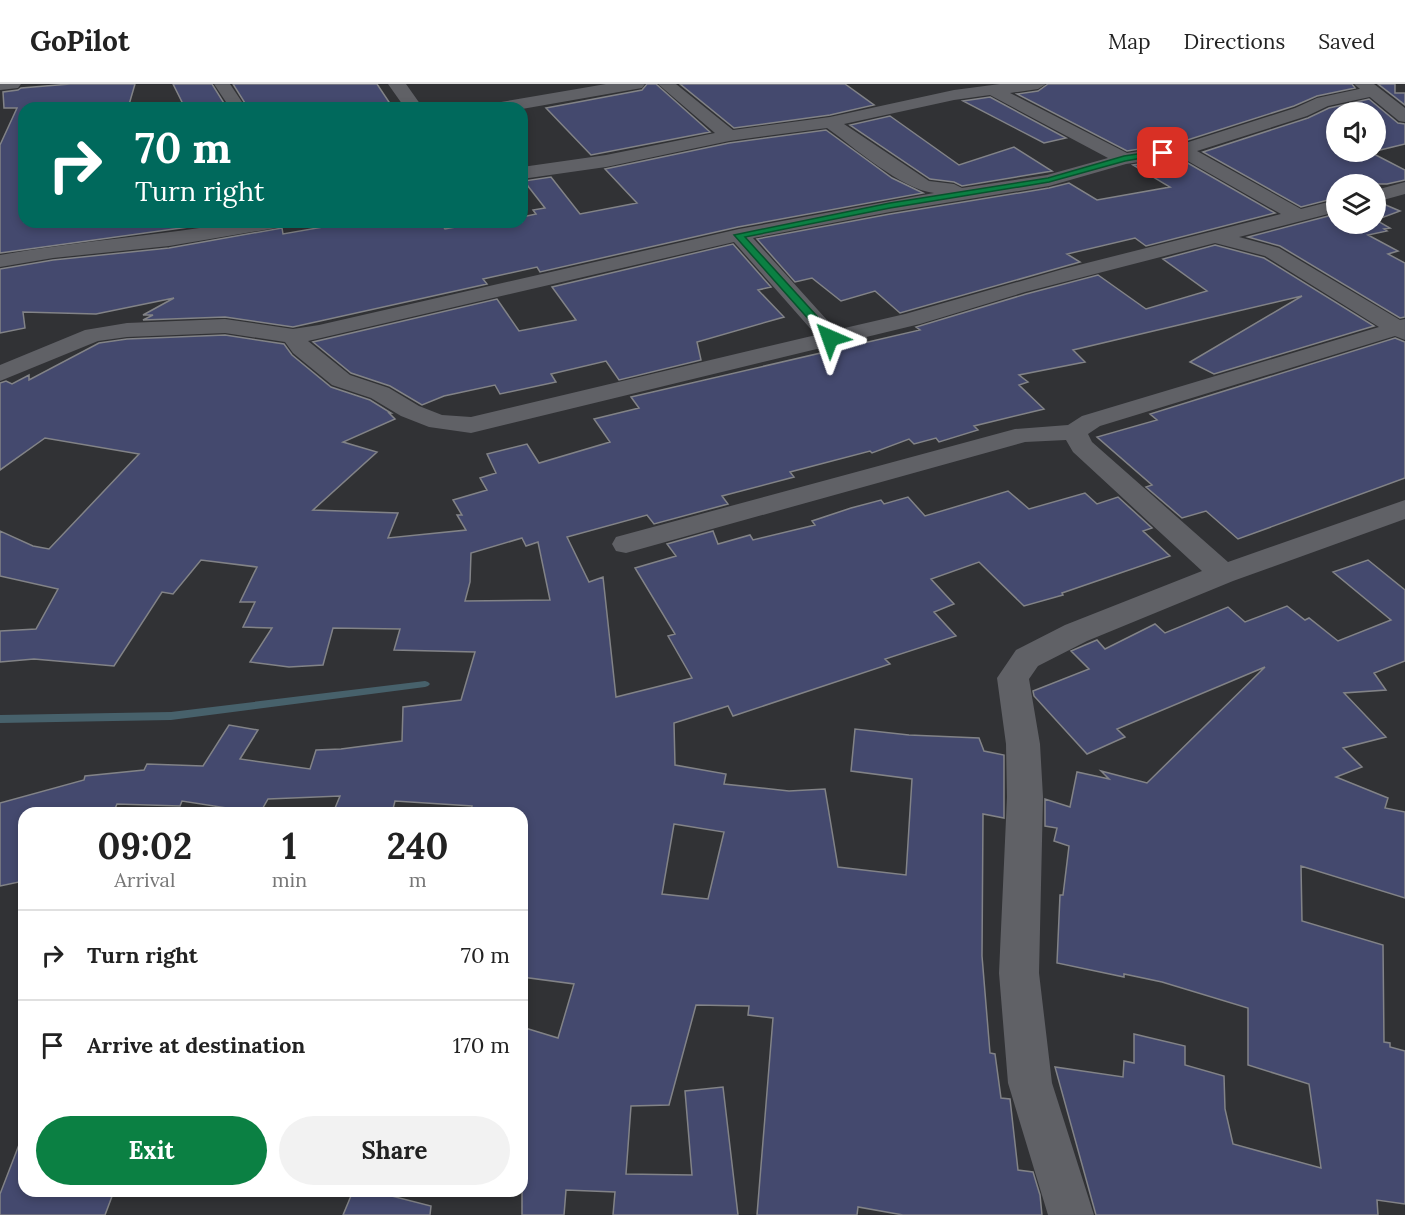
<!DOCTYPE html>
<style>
:root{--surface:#fff;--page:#f2f2f2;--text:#222;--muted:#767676;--line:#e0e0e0;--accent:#0b8043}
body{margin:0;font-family:Lora,serif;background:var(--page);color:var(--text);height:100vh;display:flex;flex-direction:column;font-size:22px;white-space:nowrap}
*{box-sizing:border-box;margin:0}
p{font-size:20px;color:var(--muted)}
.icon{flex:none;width:33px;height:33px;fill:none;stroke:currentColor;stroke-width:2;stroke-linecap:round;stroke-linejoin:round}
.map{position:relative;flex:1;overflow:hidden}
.details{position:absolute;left:18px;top:723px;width:510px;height:390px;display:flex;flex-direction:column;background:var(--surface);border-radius:18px;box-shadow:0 3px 9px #0003}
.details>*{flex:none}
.guide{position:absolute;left:18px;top:18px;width:510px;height:126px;border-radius:18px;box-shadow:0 3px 9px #0003;background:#00695c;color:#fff;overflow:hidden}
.buttons{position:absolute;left:1326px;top:18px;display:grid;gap:12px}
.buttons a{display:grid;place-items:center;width:60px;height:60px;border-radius:50%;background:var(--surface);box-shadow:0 3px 9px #0003;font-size:30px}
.pin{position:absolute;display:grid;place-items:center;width:51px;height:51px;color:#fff;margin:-26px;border-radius:12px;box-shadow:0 3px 9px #0006}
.me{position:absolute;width:66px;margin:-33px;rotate:317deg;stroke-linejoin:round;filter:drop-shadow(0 0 4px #0008)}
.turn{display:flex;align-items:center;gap:21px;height:126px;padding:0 18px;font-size:27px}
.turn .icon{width:78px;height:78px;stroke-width:2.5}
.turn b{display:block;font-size:42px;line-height:51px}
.eta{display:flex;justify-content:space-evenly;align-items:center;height:102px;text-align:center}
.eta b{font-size:36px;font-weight:800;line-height:42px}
.cta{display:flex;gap:12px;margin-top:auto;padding:12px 18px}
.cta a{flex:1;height:69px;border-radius:36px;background:var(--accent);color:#fff;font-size:24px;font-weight:800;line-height:69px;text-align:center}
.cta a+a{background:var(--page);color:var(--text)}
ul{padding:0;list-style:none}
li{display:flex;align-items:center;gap:18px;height:90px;padding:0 18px;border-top:2px solid var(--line)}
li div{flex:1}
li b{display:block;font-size:22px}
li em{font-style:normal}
header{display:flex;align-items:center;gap:36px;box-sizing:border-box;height:84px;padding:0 30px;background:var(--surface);border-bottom:2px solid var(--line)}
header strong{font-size:28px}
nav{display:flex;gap:33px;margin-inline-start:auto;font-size:21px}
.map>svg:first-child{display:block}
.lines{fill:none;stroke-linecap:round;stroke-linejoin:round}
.stream{fill:#47616b;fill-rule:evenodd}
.building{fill:#44496e;stroke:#828387;stroke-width:1.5;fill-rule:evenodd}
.minor{fill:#606166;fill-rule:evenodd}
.tertiary{fill:#606166;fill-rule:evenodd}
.route{fill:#0b8043;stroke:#07532c;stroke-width:1.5}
</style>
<header>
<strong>GoPilot</strong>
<nav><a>Map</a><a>Directions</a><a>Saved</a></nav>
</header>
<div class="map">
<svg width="1405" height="1131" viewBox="0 0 1405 1131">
<rect width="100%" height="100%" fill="#313235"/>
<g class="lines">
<path class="stream" d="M425,597L428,598L430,600L428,602L425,603L171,636L0,639V631L171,628Z"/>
</g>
<path class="building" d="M70,0H135L128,24H24V138H225L0,169V61L17,24H4L3,8L18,6L21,4Z
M173,0H212L227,24H185Z
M233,0H377L393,24H248Z
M647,0H656L710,48L591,71L546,24L642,6Z
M680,0H845L874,21L830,31L734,44Z
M1048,0H1352L1355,4L1317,12L1294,22L1178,59L1127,67L1017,10L1038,7Z
M1378,0H1395V9H1405V21Z
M990,13L1066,54L1044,59L963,17Z
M1369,15L1398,39L1405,40V60L1376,67V28H1336V68H1372H1370L1405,86V96L1387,100H1336V114L1301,123L1203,68L1308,34L1329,24Z
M890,32L959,81L1014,63L1052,87L962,102L954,98L930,95L850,41Z
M826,46L892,94L923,109L738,143L540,188L537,183L483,195L487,200L293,243L225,233L143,236L153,231H143L174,214L96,230L23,228L25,244L0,249V185L53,176L169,164L282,144L283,150L352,138H440L445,145L483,138H522V133L536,130L533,126L545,124L524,97L551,93L580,130L637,119L605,85L729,59Z
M1179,74L1275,129L1146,162L1135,154L1067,170L1080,178L900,229L875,207L841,217L812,194L795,198L757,155L890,130L1049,104L1069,99L1097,116L1170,103L1133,81Z
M1381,119L1400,127L1376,136V120Z
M1336,130V140H1376V136L1390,144L1384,145L1387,147L1368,151L1398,167L1388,170L1405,179V233L1400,234L1280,162L1248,153Z
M733,160L771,203L758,206L784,233L697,258L701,276L619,296L606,277L551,290L556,298L500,310L495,301L444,312L422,321L390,302L351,289L313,258L497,215L519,247L576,236L552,203Z
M1215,161L1264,174L1374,242L1214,290L1190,278L1302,212L1073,266L1085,278L1019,291L1028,298L1019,301L1044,325L974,342L978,346L939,358L936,354L914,360L909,355L872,369L870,367L790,388L794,393L722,412L728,420L654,440L647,431L567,453L589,498L603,493L616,613L692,594L668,552L675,550L635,484L676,472L667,460L713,447L718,460L750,451L753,456L815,441L812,437L851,424L881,416L884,420L908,413L925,432L1008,407L1029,425L1085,409L1097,420L1118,413L1152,444L1143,447L1170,472L1062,509L1063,511L1024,522L979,478L931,495L954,520L934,528L956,552L885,575L890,580L733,632L728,622L674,639L675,681L726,690L724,700L789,707L825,705L838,783L906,791L912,695L851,687L855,645L909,651L979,654L984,667L1004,671V734L983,730L982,872L990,969L995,970L1001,1014L1010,1015L1018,1086L1033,1088L1040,1111L1042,1131H903L858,1123L857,1131H757L773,934L748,931L749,922L696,921L669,1021L631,1022L626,1090L692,1091L685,1007L723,1003L738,1131H613L615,1108L566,1106L564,1131H522V943L558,954L574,900L522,893V729H471L472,722L395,717L392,729H333L340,712L268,715L260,729L182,717L180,722L117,720L114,727L108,729H24V797L0,802V719L84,696L85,692L144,686L147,680L203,682L229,641L258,646L240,675L310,685L316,666L341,665L402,657L403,623L461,616L475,568L394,566L400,545L333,544L323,581L289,583L250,578L272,544L243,543L255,518H240L257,483L201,476L173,510L162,508L114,582L34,575L0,578V547L36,545L58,505L0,492V447L33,462L49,465L139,370L45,354L0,386V299L6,297L12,300L29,291V296L99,259L127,255L225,251L284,260L292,271L331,303L370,316L391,329H389L395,335L343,358L377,368L313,426L398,429L388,454L466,446L457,431H462L453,416L487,406L480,394L496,389L487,370L527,360L539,379L610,358L594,335L639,324L631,313L920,246L916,243L1026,210L1098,191L1146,225L1207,207L1163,175ZM522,454L526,462L538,458L550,516L465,517L470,498L471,469ZM674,740L724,748L708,815L662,810Z
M1395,254L1405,258V394L1238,455L1206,427L1182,434L1146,403L1152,401L1097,353L1157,336L1150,330Z
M1368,476L1405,506V577L1374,589L1386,606L1344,609L1386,653L1343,664L1362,683L1336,693L1388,714L1385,724L1405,728V814L1301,782L1302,837L1383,861L1384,958L1390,959V963L1405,967V1120L1377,1116L1378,1131H1096L1055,983L1123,993L1124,977L1134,979V950L1185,962V981L1224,992L1225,1025L1233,1060L1321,1084L1309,1000L1248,981V924L1162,898L1124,890V893L1057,879L1060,811H1063L1069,762L1054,757L1057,744L1045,742V715L1070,723L1077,688L1109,695L1101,687L1147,699L1265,583L1117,645L1125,653L1087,670L1034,612L1033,607L1089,585L1071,567L1085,561L1097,556L1105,565L1155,540L1165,549L1228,523L1245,538L1287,522L1305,536L1309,534L1338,557L1391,536L1333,488Z
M22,1053L24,1107H114L105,1131H0V1110Z
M353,1107H372L431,1122L430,1131H343Z"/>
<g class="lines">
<path class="minor" d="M214,0H230L246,24H230Z
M658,0H676L733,46L830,33L954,6L1000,0H1046L1038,5L1010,9L1127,69L1179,61L1295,24L1317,14L1373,2L1381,7L1379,11L1328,22L1307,32L1197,67L1301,125L1336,116V128L1239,153L1279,164L1400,236L1405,235V256L1395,252L1100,342L1088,350L1092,358L1228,478L1405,416V435L1233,497L1087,557L1038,582L1029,595L1040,660L1043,713L1039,889L1052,999L1094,1131H1048L1008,999L999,889L1007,713L1006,660L997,594L1016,566L1065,541L1202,487L1073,368L1066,356L1025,358L626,469L616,467L612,460L616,453L1015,345L1068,341L1082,332L1379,243L1265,172L1215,159L1025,208L920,240L471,349L429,343L401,332L371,314L332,301L293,269L285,258L225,249L127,253L98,257L0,297V281L85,246L127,239L225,235L293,245L319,241L739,145L934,109C901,105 855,64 827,44L729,57L606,83L522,95V83L606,71L715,49ZM990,11L1108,74L1047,91L962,104L954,100L929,97L844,40L954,16ZM1179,72L1281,130L1063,185L905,230L836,246L753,154L890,128L1049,102L1126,80ZM734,158L816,251L471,333L442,331L419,322L389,304L350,291L308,257Z
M1405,98V110L1376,118V106Z
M240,138H286L283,142L276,144L169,162L53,174L0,183V171C80,157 160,151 240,138Z"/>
<path class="tertiary" d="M0,0H21L18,4L0,6Z
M388,0H406L423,24H405Z
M606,0H645L642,4L636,5L522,25L486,24L489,20L495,19Z
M1354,0H1374L1405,24V38L1399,37Z"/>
</g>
<path class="route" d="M1163,66L1165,67V70L1125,77L1049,98L890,124L745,153L834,251L835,254L830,257L827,256L734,151L890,119L1048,94L1124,72Z"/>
</svg>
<div class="buttons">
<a><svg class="icon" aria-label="sound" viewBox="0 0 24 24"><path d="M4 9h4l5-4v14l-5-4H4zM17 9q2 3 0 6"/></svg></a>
<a><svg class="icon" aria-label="layers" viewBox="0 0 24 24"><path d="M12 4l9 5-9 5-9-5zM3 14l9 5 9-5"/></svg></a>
</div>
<div class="pin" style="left:1163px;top:69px;background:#d93025"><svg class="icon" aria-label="arrive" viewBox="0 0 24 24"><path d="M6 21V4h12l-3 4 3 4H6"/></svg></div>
<svg class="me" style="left:830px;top:254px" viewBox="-20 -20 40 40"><path d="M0-17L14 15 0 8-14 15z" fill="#0b8043" stroke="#fff" stroke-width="4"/></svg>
<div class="guide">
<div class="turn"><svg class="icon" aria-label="right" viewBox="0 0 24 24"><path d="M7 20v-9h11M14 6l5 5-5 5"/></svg><div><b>70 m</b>Turn right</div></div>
</div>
<section class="details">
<div class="eta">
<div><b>09:02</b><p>Arrival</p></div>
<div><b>1</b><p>min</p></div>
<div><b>240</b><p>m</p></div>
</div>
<ul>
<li><svg class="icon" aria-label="right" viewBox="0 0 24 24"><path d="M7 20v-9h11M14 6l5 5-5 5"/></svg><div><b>Turn right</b></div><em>70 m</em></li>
<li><svg class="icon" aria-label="arrive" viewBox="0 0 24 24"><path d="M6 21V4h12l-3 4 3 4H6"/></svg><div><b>Arrive at destination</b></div><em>170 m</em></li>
</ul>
<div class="cta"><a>Exit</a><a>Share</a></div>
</section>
</div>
